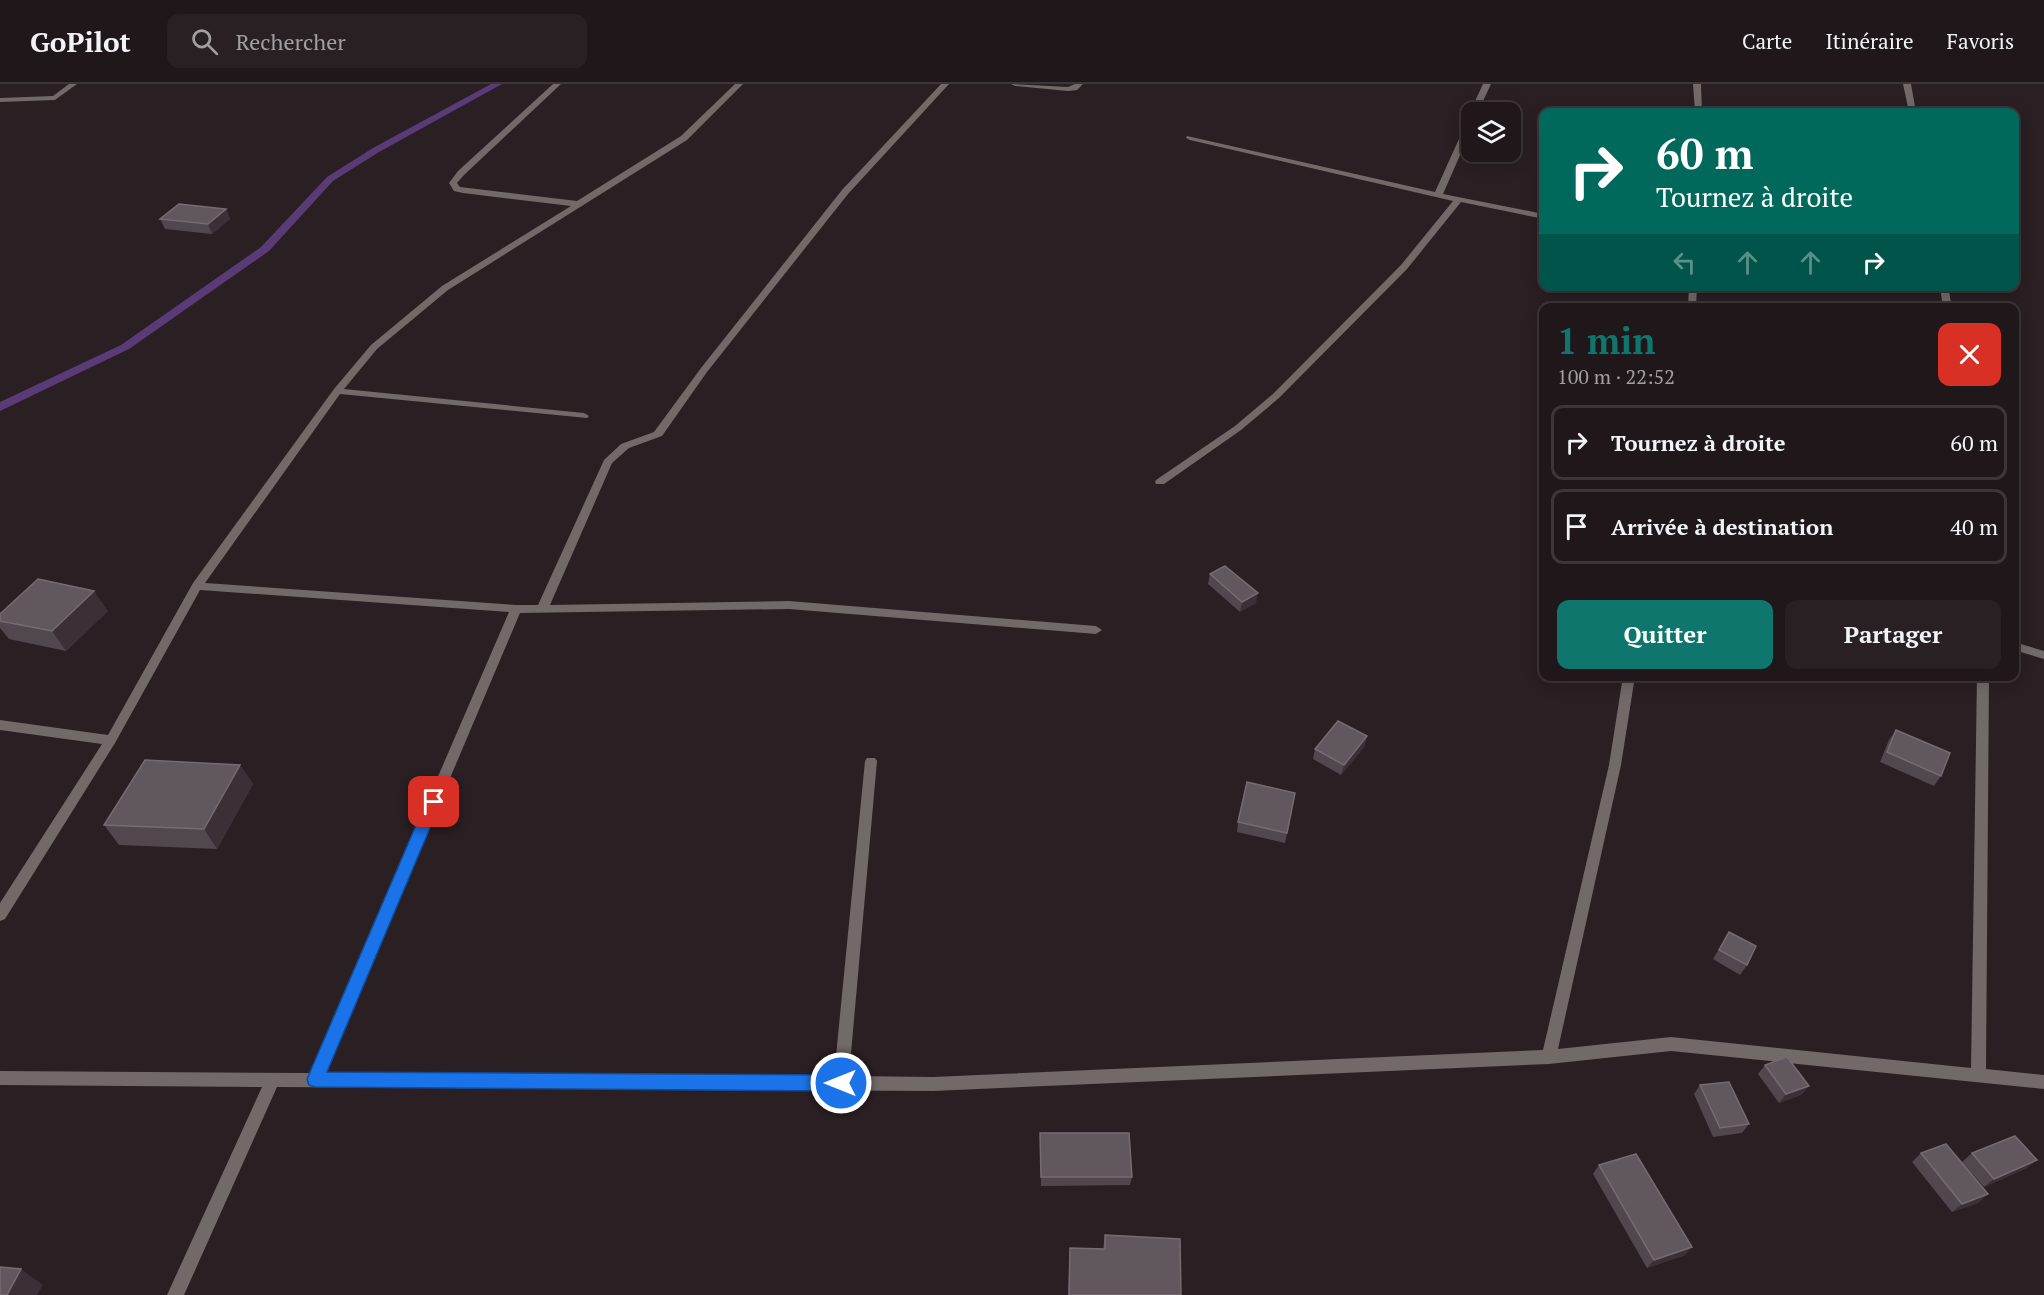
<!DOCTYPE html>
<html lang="fr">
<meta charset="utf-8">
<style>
:root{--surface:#20171a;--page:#282023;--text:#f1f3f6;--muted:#a29fa2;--line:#3d3639;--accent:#0f766e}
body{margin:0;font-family:"PT Serif",serif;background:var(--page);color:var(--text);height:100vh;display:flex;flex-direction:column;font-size:22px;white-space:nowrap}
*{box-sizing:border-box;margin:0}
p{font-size:20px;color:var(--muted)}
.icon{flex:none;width:33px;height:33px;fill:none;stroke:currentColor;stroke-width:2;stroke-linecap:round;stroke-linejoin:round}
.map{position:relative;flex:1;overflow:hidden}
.panel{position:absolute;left:1539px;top:219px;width:480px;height:378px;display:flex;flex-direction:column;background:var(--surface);border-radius:12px;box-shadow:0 3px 15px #0003,0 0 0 2px var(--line)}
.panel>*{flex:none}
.hud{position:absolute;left:1539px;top:24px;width:480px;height:183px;border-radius:12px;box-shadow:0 3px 15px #0003,0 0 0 2px var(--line);background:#00695c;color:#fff;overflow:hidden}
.fabs{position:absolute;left:1461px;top:18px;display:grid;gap:12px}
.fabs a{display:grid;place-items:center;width:60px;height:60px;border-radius:12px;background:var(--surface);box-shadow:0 3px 15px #0003,0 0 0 2px var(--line);font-size:30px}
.pin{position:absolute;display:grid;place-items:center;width:51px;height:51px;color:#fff;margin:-26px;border-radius:12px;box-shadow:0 3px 9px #0006}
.me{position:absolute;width:66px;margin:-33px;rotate:270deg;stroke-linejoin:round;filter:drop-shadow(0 0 4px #0008)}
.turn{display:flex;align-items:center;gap:21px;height:126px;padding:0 18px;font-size:27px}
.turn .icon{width:78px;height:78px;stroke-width:2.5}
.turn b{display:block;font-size:42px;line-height:51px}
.lanes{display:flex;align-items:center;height:57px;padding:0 18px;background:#0003;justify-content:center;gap:30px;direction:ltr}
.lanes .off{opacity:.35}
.round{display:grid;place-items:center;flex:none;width:63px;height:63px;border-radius:12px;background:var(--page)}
.overview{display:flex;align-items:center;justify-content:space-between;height:102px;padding:0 18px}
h1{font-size:36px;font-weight:600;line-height:45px;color:var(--accent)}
.action{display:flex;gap:12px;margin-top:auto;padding:12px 18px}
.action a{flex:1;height:69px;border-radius:12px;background:var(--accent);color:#fff;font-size:24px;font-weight:600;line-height:69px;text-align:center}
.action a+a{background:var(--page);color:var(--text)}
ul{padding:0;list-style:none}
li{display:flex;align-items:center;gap:18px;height:75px;margin:0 12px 9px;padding:0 6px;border:3px solid var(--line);border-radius:12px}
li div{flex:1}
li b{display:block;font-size:22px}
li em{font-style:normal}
header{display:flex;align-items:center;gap:36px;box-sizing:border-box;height:84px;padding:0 30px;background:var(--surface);border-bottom:2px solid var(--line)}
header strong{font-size:28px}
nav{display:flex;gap:33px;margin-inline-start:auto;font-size:21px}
.search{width:420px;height:54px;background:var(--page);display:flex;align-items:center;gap:15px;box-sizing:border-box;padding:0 21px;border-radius:12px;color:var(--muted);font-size:22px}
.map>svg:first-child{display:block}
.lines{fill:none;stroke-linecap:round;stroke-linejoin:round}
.stream{fill:#593c77;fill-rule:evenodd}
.street{fill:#716a69;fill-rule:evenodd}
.wall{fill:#51474f}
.shaded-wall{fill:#3b3036}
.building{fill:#61575e;stroke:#756c72;stroke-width:1.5}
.route{fill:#1a73e8;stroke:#114b97;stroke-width:1.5}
</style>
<header>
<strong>GoPilot</strong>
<div class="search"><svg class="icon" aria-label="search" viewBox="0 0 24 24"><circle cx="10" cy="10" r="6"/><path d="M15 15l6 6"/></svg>Rechercher</div>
<nav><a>Carte</a><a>Itinéraire</a><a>Favoris</a></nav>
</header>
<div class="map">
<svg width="2044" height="1211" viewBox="0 0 2044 1211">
<rect width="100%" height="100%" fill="#2a1f22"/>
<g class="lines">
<path class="stream" d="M491,0H502L379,68L333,97L269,167L129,265L0,327V318L121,261L261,163L327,93L373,64Z"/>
<path class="street" d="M69,0H77L55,16L0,18V14L53,12Z
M553,0H561L464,91L457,99L460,103L577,117L681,52L735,0H743L687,56L448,206L377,265L344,305L584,329L589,332L587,334L340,310L205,499L516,521H538L604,376L621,360L654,348L701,284L842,106L941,0H949L848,110L707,288L662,352L629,364L612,379L550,521L789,517L1096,542L1102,546L1096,550L789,525L520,529L325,989L834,992L865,677L867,674H875L877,677L849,992L933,993L1543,966L1609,681L1623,592H1635L1621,681L1558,965L1671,953L1971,984L1977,592H1989L1986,985L2044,991V1005L1671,967L1549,980L933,1007L277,1003L184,1211H167L262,1003L0,1001V987L310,989L509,528L200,506L115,659L5,835L0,837V819L102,660L0,646V636L108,651L193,499L334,305L371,261L442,202L571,122L463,109L454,107L449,99L458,87Z
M1011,0L1068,3L1075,0H1083L1077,6L1068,7L1015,2Z
M1483,0H1491L1478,28L1471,30L1470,28Z
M1693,0H1701L1702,28H1695Z
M1903,0H1911L1916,28H1909Z
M1472,33V44L1443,110L1544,130V135L1461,118L1407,185L1279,314L1241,346L1164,400H1156L1155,398L1156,396L1235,342L1273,310L1401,181L1453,117L1190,56L1186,54L1187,52L1435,108L1468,35Z
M1689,202H1697L1696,224H1688Z
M1940,202H1948L1952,224H1943Z
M2014,558L2044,567V575L2014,566Z"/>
</g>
<path class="wall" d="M226,125L230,135L212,150L165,145L160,135Z
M1210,490L1256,519L1240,528L1208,500Z
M108,527L66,567L9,555L0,544V530Z
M1896,646L1941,692L1934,702L1880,678L1889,656Z
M1367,652L1364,663L1341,691L1313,675L1315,665Z
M240,681L253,700L217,765L119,761L104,741Z
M1295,709L1285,759L1237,748L1238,738Z
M1729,848L1747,881L1740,891L1713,875Z
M1765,981L1809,1002L1801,1011L1779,1019L1758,990Z
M1700,1001L1749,1040L1742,1049L1713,1053L1694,1010Z
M1040,1049L1132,1093L1130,1101L1041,1102Z
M1921,1069L1988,1110L1978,1119L1952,1128L1912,1078Z
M1972,1069L2027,1084L1984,1103L1962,1078Z
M1599,1081L1685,1171L1647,1184L1593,1090Z
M1105,1151L1181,1211H1068L1070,1164L1103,1165Z"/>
<path class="shaded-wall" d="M226,125L230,135L212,150L208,140Z
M94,507L108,527L66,567L52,547Z
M1258,509L1256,519L1240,528L1242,518Z
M1367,652L1364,663L1341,691L1344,681Z
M240,681L253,700L217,765L204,745Z
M1809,1002L1801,1011L1779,1019L1786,1010Z
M2037,1076L2027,1084L1984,1103L1994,1095Z
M1988,1110L1978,1119L1952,1128L1962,1120Z
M1692,1163L1685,1171L1647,1184L1654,1176Z
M21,1185L43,1201L37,1211H7Z"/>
<path class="building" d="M179,120L226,125L208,140L160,135Z
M1225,482L1258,509L1242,518L1210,490Z
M38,495L94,507L52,547L0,537V530Z
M1338,637L1367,652L1344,681L1315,665Z
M1896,646L1950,669L1941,692L1887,668Z
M145,676L240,681L204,745L104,741Z
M1247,698L1295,709L1287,749L1238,738Z
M1729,848L1756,862L1747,881L1719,866Z
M1787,973L1809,1002L1786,1010L1765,981Z
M1729,998L1749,1040L1720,1044L1700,1001Z
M1040,1049H1129L1132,1093H1041Z
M2015,1052L2037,1076L1994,1095L1972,1069Z
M1946,1060L1988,1110L1962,1120L1921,1069Z
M1636,1070L1692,1163L1654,1176L1599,1081Z
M1105,1151L1180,1155L1181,1211H1069L1070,1164L1105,1165Z
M0,1183L21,1185L7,1211H0Z"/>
<path class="route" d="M434,712L439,714L441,718L327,988L841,991L847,994L850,999L847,1005L841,1007L315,1003L309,1001L307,995L426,718L428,714Z"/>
</svg>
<div class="fabs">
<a><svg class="icon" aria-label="layers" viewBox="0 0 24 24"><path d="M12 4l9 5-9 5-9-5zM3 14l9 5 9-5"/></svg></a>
</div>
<div class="pin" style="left:434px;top:718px;background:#d93025"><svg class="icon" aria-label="arrive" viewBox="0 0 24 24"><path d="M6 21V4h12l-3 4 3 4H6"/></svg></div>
<svg class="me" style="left:841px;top:999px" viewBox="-20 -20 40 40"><circle r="17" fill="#1a73e8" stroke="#fff" stroke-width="3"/><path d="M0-11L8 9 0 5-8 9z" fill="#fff"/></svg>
<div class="hud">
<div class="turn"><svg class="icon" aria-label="right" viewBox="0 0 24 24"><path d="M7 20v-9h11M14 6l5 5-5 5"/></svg><div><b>60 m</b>Tournez à droite</div></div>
<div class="lanes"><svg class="icon off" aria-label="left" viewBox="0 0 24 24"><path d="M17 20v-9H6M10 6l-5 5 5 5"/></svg><svg class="icon off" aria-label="ahead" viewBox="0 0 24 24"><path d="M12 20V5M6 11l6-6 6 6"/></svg><svg class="icon off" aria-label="ahead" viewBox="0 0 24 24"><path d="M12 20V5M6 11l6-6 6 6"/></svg><svg class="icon" aria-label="right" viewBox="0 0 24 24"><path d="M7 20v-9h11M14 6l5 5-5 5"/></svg></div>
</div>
<section class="panel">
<div class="overview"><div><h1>1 min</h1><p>100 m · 22:52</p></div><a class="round" style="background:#d93025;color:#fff"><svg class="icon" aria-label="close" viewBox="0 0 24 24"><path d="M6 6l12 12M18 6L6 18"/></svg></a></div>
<ul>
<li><svg class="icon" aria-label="right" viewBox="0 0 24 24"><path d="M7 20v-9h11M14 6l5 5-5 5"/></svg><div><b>Tournez à droite</b></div><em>60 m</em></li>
<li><svg class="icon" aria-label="arrive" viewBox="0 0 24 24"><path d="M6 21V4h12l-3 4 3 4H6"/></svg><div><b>Arrivée à destination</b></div><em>40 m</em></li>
</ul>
<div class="action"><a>Quitter</a><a>Partager</a></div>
</section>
</div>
